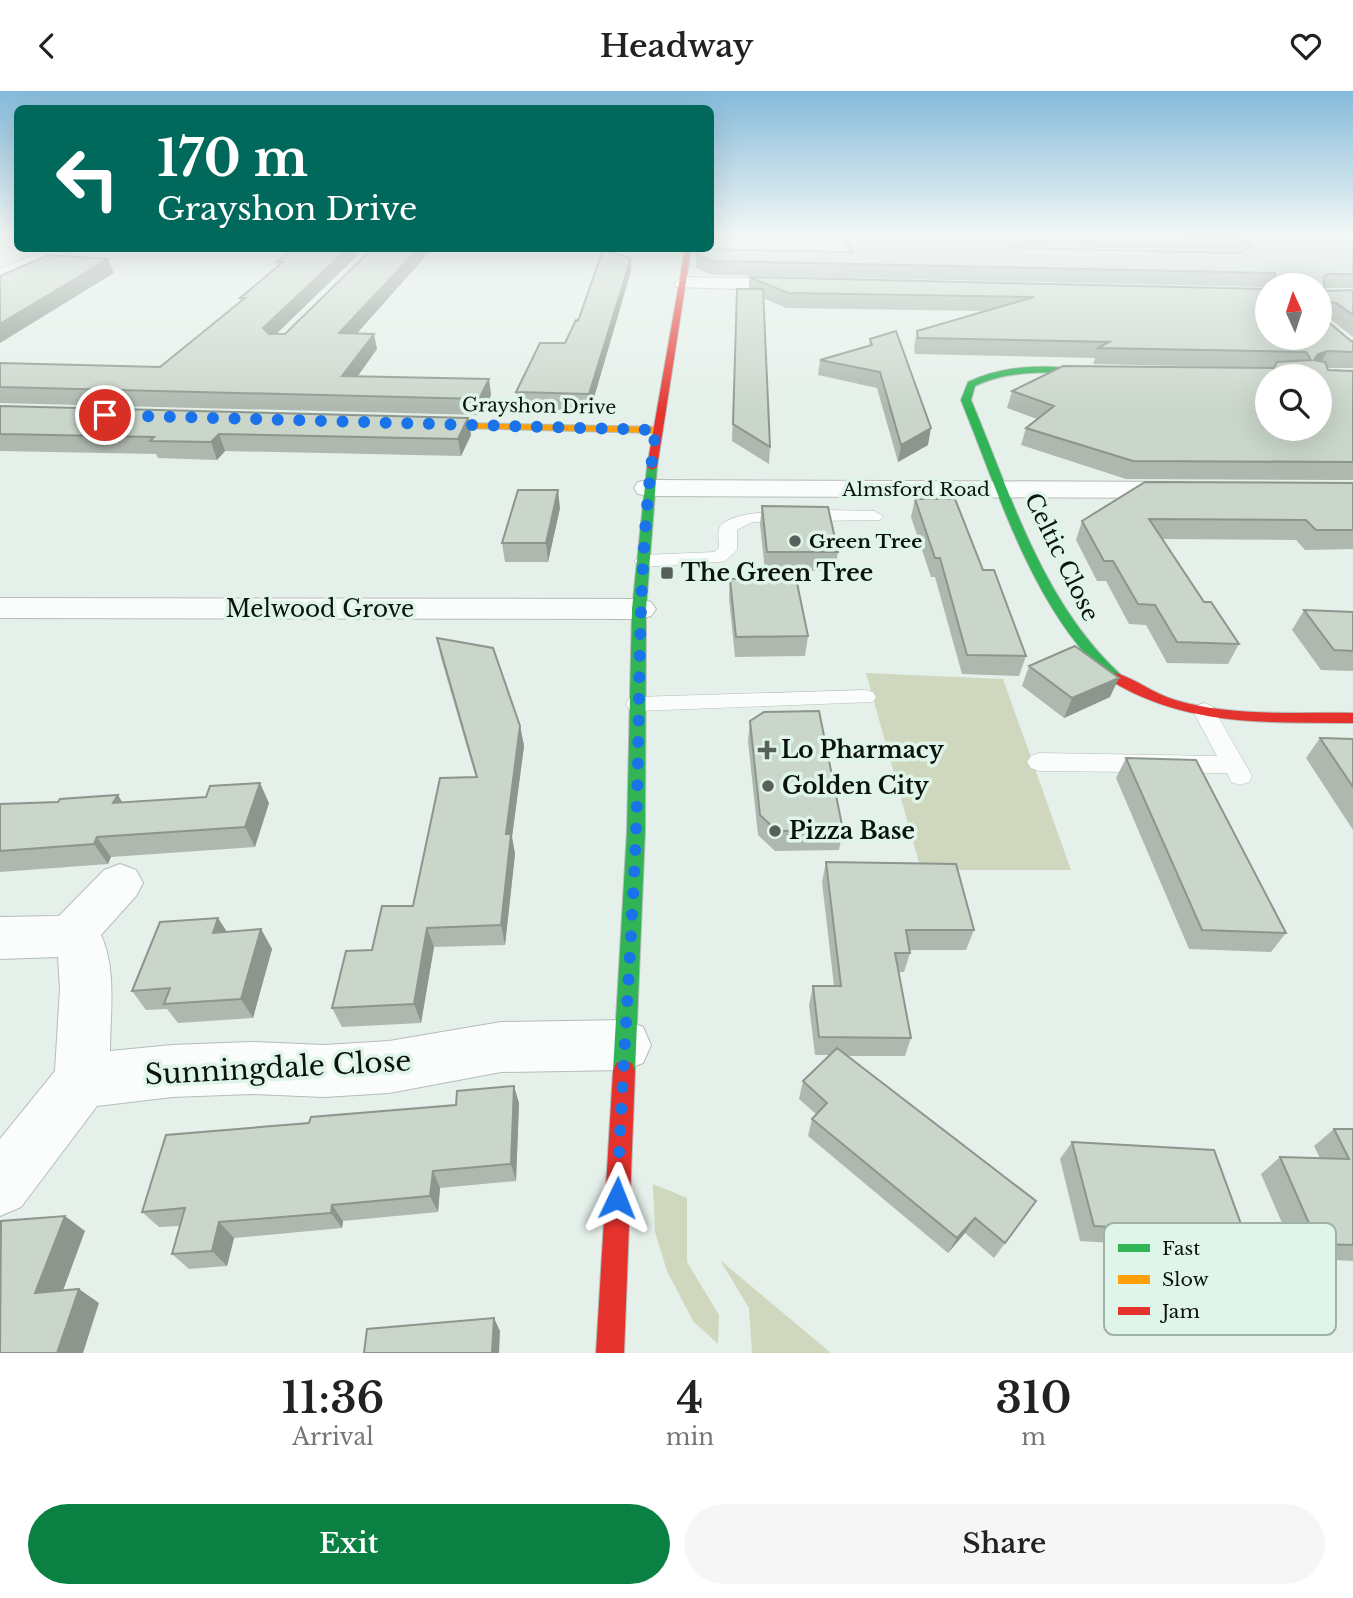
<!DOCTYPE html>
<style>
:root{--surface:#fff;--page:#f6f6f6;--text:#222;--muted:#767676;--accent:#0b8043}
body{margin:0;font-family:"Libre Baskerville",serif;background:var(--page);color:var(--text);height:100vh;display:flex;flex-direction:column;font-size:26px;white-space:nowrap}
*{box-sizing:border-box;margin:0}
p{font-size:23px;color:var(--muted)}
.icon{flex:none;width:38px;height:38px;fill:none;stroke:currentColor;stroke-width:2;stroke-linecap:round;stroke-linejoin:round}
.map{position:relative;height:1262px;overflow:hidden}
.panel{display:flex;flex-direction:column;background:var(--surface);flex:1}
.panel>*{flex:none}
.banner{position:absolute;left:14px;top:14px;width:700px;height:147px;border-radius:10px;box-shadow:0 7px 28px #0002;background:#00695c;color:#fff;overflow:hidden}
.needle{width:46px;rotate:357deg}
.tools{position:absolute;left:1255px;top:182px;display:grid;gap:14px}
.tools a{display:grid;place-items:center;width:77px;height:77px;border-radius:50%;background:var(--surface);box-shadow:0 7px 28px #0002;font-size:35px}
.pin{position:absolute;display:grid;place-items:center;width:60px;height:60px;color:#fff;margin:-30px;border:4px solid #fff;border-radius:50%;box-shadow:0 2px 7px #0007}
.me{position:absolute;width:77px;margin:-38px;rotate:2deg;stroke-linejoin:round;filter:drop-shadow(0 0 5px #0008)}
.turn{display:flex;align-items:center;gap:24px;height:147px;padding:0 28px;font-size:32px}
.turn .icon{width:91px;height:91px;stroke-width:2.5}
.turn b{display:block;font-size:49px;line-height:60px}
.eta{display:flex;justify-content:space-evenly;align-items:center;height:119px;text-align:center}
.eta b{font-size:42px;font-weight:600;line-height:49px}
.action{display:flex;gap:14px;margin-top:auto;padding:14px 28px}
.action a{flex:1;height:80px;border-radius:42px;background:var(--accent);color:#fff;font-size:28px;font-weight:600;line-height:80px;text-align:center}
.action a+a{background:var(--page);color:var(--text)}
header{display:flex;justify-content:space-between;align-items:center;height:91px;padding:0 28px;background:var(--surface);font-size:32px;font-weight:600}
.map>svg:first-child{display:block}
.green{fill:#cfd8be}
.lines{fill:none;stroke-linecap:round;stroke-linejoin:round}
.lane-casing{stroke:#b5bdb8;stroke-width:1}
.street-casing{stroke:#b5bdb8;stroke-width:2}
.fast-casing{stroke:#b5bdb8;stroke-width:2}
.slow-casing{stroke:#b5bdb8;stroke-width:2}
.jam-casing{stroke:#b5bdb8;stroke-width:2}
.lane{fill:#fbfdfc;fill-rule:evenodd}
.street{fill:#fbfdfc;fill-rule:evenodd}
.fast{fill:#30b455;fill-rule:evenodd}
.slow{fill:#ff9f0a;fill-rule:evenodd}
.jam{fill:#e5322d;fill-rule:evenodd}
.wall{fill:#aeb8ae}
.shaded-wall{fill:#8d968d}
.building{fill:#cad6ca;stroke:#8d968d;stroke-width:2;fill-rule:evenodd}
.route{stroke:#1a73e8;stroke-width:12;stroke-dasharray:0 21.6}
.poi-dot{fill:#58605c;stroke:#e0f5e9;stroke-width:2.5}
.labels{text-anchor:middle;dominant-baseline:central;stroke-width:7;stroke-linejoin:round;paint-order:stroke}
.far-street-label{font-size:19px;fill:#0c130f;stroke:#e0f5e9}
.far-poi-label{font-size:19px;font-weight:bold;fill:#0c130f;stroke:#e0f5e9;text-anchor:start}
.street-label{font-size:23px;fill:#0c130f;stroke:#e0f5e9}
.poi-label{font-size:23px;font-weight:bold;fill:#0c130f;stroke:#e0f5e9;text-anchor:start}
.near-street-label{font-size:28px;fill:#0c130f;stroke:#e0f5e9}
.key{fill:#e0f5e9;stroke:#a0b1a8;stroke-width:2}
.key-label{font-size:19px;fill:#0c130f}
</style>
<header><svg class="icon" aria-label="back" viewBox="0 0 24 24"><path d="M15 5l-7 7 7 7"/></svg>Headway<svg class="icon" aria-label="heart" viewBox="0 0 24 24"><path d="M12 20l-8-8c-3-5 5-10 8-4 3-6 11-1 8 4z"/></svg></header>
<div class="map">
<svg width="1353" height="1262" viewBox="0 0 1353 1262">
<rect width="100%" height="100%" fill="#e5f0ea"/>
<path class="green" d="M866,582L1003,588L1071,779H921Z
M653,1093L687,1107V1171L719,1224L718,1253L693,1230L667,1180L655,1141Z
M720,1169L831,1262H752L749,1217Z"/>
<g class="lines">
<defs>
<path id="lane" d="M874,420L883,425L880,429L752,431L737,439V459L725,470L719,471L643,476L634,470L643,464L714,461L719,457C719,451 717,441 720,436C732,413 848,420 874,420Z
M865,599L873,601L876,606L873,611L637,620L629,618L626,613L629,608L637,606Z
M1204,612L1212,615L1252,685L1249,691L1240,694L1231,691L1227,682L1039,680L1031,677L1027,671L1031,665L1039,662L1217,665L1193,620L1196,615Z"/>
<path id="street" d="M49,158H70L68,162L0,190V178Z
M683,186L800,188L809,194L800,200L676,196L674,192Z
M648,389L1185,391L1195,393L1199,399L1195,405L1185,407L648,405L638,403L634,397L638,391Z
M0,507L639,508L651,511L656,518L651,525L639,528L0,527Z
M120,773L136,779L143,792L136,805L101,844C117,878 110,924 110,960L172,954L251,951L324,954L389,950L501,931L624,929L643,936L651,954L643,972L624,979L501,981L389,1002L324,1006L251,1003L172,1006L97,1015L21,1116L0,1125V1048L55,980L60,898L58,866L0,868V826L59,825L104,779Z"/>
<path id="fast" d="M1053,276L1104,278L1109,281L1104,284C1060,282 1016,276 975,295L971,309C1011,404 1043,513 1121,584L1123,587L1116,592L1111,590C1032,517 1001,407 961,309L968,291C996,278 1023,275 1053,276Z
M652,373L657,376L646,518L645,740L635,980L632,988L624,991L616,988L613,980L627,740L632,518L647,376Z"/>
<path id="slow" d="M414,331L656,336L661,339L656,342L418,336L414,335Z"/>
<path id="jam" d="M685,158H691L657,376L652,379L647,376Z
M1116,582C1136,588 1154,603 1175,609C1232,626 1294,621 1353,622V632C1266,631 1188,636 1111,590L1109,587Z
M624,969L632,972L635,980L624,1262H596L613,980L616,972Z"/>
</defs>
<use href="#lane" class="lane-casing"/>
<use href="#street" class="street-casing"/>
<use href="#fast" class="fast-casing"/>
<use href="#slow" class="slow-casing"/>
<use href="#jam" class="jam-casing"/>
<use href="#lane" class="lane"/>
<use href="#street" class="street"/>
<use href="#fast" class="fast"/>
<use href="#slow" class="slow"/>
<use href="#jam" class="jam"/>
</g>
<path class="wall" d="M843,145H986L990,149L1021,157L1238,162L1236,160L1018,155L1002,151L996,145H1353V197H1324L1327,200L1353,199V246L1329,227L1326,226V229L1351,250H1353V277H1327L1328,279L1353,280V389L1126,388L1021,354L1026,337L1037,328L1007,317L1012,300L1275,277L1093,273L1095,267L915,263L914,256L917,240L984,220L786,217L763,207L770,356L769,373L732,350L737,198H749V186L1267,198V247L1320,194H1267V196L712,184L696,177V163L847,161Z
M293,158L277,243H285L432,158L356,243L377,258L358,285L489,288L491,304L481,324L0,312V272L160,276L241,210L240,207L278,176L276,171Z
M631,180L590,320L518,318L516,301L565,252L578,230Z
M870,248L928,354L898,371L877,297L818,284L820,269L869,254Z
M0,315L468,327L471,344L461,365L225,360L217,369L158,367L156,363L0,360Z
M1353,392V458L1305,459L1296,449L1162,448L1204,511L1239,553L1228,573L1167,572L1146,534L1129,533L1106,490H1097L1076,449L1082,430Z
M915,408L983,479L1026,565L1019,585L962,583L935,486H931L911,426Z
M762,415L838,461L835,480H765L760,433Z
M560,417L548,471H505L502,452Z
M730,488L808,545L805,565L735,566L729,507Z
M1304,519L1353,521V580L1321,579L1292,539Z
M437,547L520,635L524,655L512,746L515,763L505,854L434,856L421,932L342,936L332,917L372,859L413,815L476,687L441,567Z
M1029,575L1110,606L1064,627L1022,595Z
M750,630L843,739L839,759L775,760L758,744L748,650Z
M1320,647L1353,648V739L1306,667Z
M1126,667L1286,842L1271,861L1189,858L1116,687Z
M118,704L122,712H269L255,756L111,766L108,773L0,781V713L58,711Z
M826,771L974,839L966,859H910V862L904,881H898L911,947L905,965H847L1036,1110L994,1167L965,1142L948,1162L808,1045L812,1028L816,1023L799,1008L803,990L830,964H815L809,914L813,895H834L822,791Z
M218,827L227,841L261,838L272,858L253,927L178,932L167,918L146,919L132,900Z
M519,1012L516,1090L440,1097L438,1121L343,1130L342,1137L234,1147L227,1175L189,1178L172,1163L180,1135L159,1136L142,1121L309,1032Z
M1334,1038H1353V1170L1297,1167L1261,1083L1280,1066L1320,1067L1314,1055Z
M1072,1051L1245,1144L1226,1159L1080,1150L1060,1068Z"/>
<path class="shaded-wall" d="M347,158H364L267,252L263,237Z
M418,158H432L343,258L339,242Z
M631,167V180L590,320L589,303Z
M108,168L114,182L0,252V233Z
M374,243L377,258L346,301L342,285Z
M1327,260L1319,276L1314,269L1318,263Z
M489,288L491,304L481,324L479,308Z
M468,327L471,344L461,365L458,348Z
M931,337L928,354L898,371L901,354Z
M219,343L225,360L217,369L211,351Z
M558,399L560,417L548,471L546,452Z
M1119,587L1110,606L1064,627L1072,607Z
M520,635L524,655L512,746L515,763L505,854L501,834L506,743Z
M260,692L269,712L255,756L245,736Z
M118,704L130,724L113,712Z
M97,746L111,766L108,773L94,753Z
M218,827L230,846L213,842Z
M427,837L434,856L421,932L414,913Z
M261,838L272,858L253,927L241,908Z
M514,995L519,1012L516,1090L511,1073Z
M433,1080L440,1097L438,1121L430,1105Z
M332,1114L343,1130L342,1137L331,1122Z
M65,1125L85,1140L57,1216L35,1202Z
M975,1127L965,1142L948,1162L957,1147Z
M219,1131L234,1147L227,1175L212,1160Z
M79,1198L99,1212L83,1262H57Z
M494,1227L500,1240L499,1262H492Z"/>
<path class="building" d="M848,145H986L990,149L1021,157L1241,162L1253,155L1241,147L1160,145H1353V183H1327L1324,186V197L1327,200L1353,199V224L1336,212L1325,210L1326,229L1351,250H1353V261L1327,260L1318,263L1314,269L1325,271L1328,279L1353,280V371L1133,370L1026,337L1054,315L1012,300L1063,275L1274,277L1277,271L1311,269L1306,261L1098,257L1109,251L918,247L917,240L1034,206L788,202L749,186L1267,198V247H1320V194H1276L1275,182L712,170L696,163L697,158L852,161ZM1267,285H1320V338H1267Z
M293,158H347L263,237L269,243H285L372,158H418L339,242L374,243L342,285L489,288L479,308L0,296V272L160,276L245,207H240L283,171H276Z
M603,159L631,167L589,303L516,301L540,252H565L576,229L578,230Z
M48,164L108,168L0,233V185Z
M737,198H763L770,356L733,333Z
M896,240L931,337L901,354L880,281L820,269L872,254L870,248Z
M0,315L468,327L458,348L219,343L211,351L150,350L154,346L0,343Z
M1145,391L1353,392V439H1316L1306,429L1149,428L1204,511H1211L1239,553L1177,551L1155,514L1138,513L1113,470H1104L1082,430Z
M518,399H558L546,452H502Z
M915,408H955L983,479H994L1026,565L967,564L940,467H935Z
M762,415L828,416L838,461H767Z
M796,487L808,545L736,546L730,488Z
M1304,519L1353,521V560L1334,559Z
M437,547L493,557L520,635L506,743H511L501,834L427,837L414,913L332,917L346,860L372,859L382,815H413L440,687L477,686Z
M1075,555L1119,587L1072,607L1029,575Z
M819,620L843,739L777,740L760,724L750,630L764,621Z
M1320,647L1353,648V696Z
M1126,667L1196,669L1286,842L1202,839Z
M260,692L245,736L97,746L94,753L0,760V713L58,711L60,708L118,704L113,712L206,706L210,695Z
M826,771L956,773L974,839H906L910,862H895L911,947L819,946L813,895H841Z
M218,827L213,842L261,838L241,908L164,913L170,897L132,900L160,831Z
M837,957L1036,1110L1005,1152L975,1127L957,1147L812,1028L827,1012L803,990Z
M514,995L511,1073L433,1080L430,1105L332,1114L331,1122L219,1131L212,1160L172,1163L185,1117L142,1121L166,1044L309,1032L311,1026L456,1014L457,1000Z
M1334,1038H1353V1154L1318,1153L1280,1066L1349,1068Z
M1072,1051L1214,1059L1245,1144L1094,1135Z
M65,1125L35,1202L79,1198L57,1262H0L1,1130Z
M494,1227L492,1262H364L367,1238Z"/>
<linearGradient id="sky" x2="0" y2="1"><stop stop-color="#85bada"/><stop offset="0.45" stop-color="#f3f8f6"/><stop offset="1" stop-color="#f3f8f6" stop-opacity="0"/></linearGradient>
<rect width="1353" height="322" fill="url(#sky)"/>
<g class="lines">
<path class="route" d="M105,324L656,339C636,473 641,606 636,741C631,863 622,985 617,1107"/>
</g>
<g class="poi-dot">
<circle cx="795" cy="450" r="7"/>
<rect x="660" y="475" width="14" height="14" rx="3.5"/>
<path d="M763.5 648.5h7v7h7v7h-7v7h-7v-7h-7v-7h7z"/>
<circle cx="768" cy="695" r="7"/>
<circle cx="775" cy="740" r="7"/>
</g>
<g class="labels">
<g class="far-street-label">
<text transform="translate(539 315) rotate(1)">Grayshon Drive</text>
<text x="916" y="398">Almsford Road</text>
</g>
<g class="far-poi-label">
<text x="809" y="450">Green Tree</text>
</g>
<g class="street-label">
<text transform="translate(1062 466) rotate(64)">Celtic Close</text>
<text x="320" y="518">Melwood Grove</text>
</g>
<g class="poi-label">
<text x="681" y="482">The Green Tree</text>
<text x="781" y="659">Lo Pharmacy</text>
<text x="782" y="695">Golden City</text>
<text x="789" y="740">Pizza Base</text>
</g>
<g class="near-street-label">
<text transform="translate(278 977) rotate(-3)">Sunningdale Close</text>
</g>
</g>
<rect x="1104" y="1132" width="232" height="112" rx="10" class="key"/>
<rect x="1118" y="1153" width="32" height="8" fill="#30b455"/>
<rect x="1118" y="1184" width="32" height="9" fill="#ff9f0a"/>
<rect x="1118" y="1216" width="32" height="8" fill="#e5322d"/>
<g class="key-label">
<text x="1162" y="1164">Fast</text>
<text x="1162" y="1195">Slow</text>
<text x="1162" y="1227">Jam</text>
</g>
</svg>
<div class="tools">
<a><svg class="needle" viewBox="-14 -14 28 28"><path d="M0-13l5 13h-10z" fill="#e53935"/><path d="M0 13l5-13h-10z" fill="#767676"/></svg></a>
<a><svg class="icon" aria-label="search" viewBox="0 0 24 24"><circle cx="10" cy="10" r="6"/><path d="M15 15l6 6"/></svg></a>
</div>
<div class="pin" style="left:105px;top:324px;background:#d93025"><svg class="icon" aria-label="arrive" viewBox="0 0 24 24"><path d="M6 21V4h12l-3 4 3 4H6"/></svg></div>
<svg class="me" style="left:617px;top:1107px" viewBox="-20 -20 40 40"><path d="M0-17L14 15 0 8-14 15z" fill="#1a73e8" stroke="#fff" stroke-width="4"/></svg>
<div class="banner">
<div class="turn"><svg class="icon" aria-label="left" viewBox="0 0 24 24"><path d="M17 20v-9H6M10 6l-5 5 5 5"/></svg><div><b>170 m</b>Grayshon Drive</div></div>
</div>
</div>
<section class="panel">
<div class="eta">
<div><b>11:36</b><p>Arrival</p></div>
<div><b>4</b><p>min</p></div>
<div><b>310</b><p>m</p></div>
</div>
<div class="action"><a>Exit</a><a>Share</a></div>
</section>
